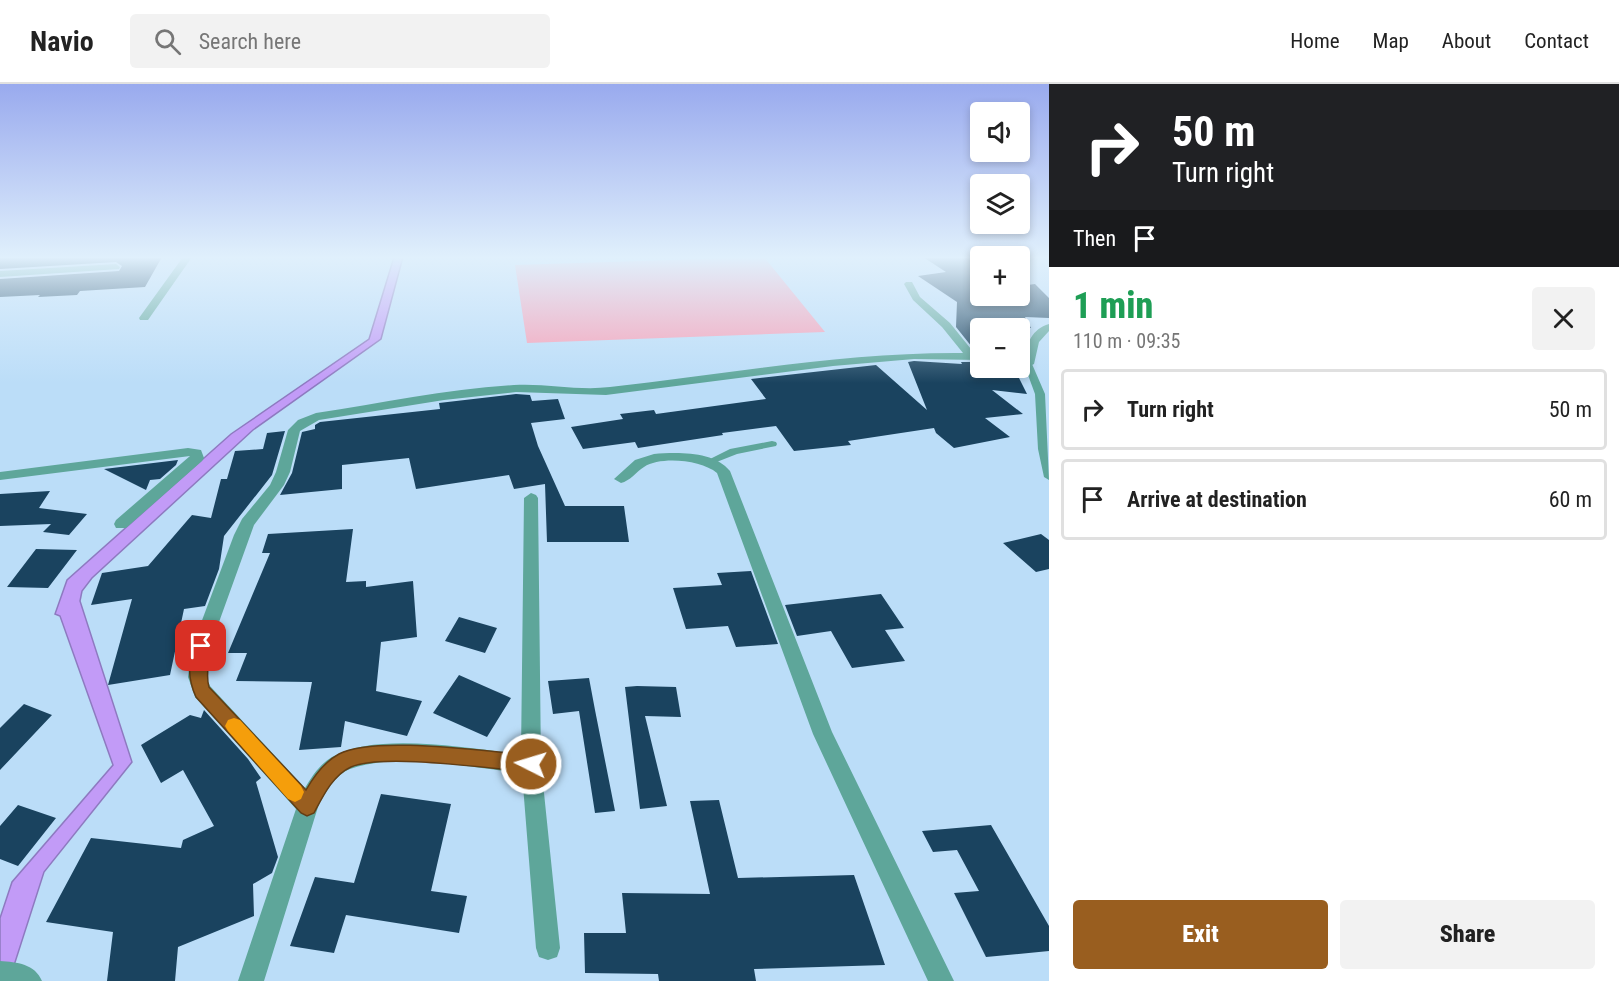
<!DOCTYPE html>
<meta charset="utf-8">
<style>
:root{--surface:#fff;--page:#f2f2f2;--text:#222;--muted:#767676;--line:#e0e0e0;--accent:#995e1f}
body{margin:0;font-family:"Roboto Condensed",sans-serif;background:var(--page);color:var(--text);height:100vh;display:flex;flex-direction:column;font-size:22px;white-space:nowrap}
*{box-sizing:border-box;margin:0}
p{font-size:20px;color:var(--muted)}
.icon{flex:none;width:33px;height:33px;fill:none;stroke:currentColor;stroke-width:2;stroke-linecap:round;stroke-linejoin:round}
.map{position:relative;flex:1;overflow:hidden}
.sheet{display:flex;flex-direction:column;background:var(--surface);width:570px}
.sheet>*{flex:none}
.top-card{background:#202124;color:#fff;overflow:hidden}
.tools{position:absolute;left:970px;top:18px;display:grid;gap:12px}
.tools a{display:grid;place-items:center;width:60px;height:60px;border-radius:6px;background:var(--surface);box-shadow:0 3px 9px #0003;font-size:30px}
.pin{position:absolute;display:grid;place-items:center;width:51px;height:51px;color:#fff;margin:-26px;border-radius:12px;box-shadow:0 3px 9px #0006}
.me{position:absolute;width:66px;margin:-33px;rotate:275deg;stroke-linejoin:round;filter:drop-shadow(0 0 4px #0008)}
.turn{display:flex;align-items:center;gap:21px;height:126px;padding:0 24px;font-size:27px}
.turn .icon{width:78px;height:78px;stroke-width:2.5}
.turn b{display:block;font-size:42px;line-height:51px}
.then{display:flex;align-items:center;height:57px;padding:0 24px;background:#0003;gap:12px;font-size:22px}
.round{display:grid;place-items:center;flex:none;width:63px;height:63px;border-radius:6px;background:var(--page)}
.headline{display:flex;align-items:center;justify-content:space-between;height:102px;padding:0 24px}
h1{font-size:36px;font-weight:800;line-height:45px;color:#1e9e55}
.cta{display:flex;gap:12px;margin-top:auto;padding:12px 24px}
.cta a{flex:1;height:69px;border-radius:6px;background:var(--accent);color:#fff;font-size:24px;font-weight:800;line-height:69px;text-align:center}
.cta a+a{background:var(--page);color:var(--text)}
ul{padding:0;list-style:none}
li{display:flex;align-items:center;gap:18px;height:81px;margin:0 12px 9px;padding:0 12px;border:3px solid var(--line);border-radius:6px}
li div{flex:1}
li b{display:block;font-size:22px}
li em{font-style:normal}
header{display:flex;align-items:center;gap:36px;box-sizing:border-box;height:84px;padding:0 30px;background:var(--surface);border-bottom:2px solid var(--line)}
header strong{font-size:28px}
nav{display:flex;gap:33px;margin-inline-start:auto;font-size:21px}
.search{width:420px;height:54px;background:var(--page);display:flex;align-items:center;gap:15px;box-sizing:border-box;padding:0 21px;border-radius:6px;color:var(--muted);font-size:22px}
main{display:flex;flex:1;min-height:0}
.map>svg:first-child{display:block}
.green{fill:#f79fb6}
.water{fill:#c29bf7;stroke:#8e7ac0;stroke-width:1.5}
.building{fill:#1a435f}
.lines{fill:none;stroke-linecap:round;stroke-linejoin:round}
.lane{fill:#5ea69a;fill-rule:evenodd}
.street{fill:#5ea69a;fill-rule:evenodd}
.route{fill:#995e1f;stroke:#633d14;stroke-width:1.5}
.slow{fill:#f59e0b}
</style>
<header>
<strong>Navio</strong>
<div class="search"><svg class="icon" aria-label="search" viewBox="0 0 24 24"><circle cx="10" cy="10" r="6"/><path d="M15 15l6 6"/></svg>Search here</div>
<nav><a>Home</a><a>Map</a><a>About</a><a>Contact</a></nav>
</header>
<main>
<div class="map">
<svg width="1049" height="897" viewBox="0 0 1049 897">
<rect width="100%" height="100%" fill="#bbddf8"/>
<path class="green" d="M764,173L825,248L527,259L515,181Z"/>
<path class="water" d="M394,173H403L381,255L253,346L92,494L82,507L80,517L132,678L44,788L9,897H0V834L12,798L113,681L60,532L55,530L67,496L231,350L369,255Z"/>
<path class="building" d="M0,173H162L145,203L80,207L77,211L38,213L40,211L0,213V195L119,187L122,182L116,178L0,185Z
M923,173H981V212H1020V202L1035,200L1049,214V234L1025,233L1031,244H981V268H976L956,243L957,218L918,192L946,188Z
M914,277L962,280L961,278H981V284H1014L1027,310L992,306L1023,330L985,334L1010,353L954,364L936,349L934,344L848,357L851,361L794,367L776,342L722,349L723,351L638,364L635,358L583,365L571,343L623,335L620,330L654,326L656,330L766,315L751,295L876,281L927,326L908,278Z
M516,310L530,311L532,317L558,315L565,335L531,339L538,362L565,422H624L629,458H547L545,400L514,405L509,391L416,405L409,374L342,381V405L280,411L292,389L302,348L315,345V341L320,338L440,325L439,319Z
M285,347L272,391L224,452L219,485L205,522L184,525L170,591L108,601L132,515L91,521L102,489L148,482L192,431L211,434L221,395H227L235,367L263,365L267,349Z
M178,376L176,381L160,395L150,396L146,406L104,385Z
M50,407L39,424L87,430L69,451L43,448L51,440L0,442V410Z
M353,445L346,498L366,497V503L413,497L417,553L381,558L376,607L422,617L407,652L345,637L341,663L299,666L312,598L236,597L247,569H228L270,469H262L268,450Z
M1041,450L1049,456V485L1036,488L1003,459Z
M36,465L77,466L48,504L7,503Z
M751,487L778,560L736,563L728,542L686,545L673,504L722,501L717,489Z
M881,510L904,544L885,546L905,577L852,584L831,547L797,552L785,521Z
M459,533L497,544L485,569L445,557Z
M459,591L511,614L487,653L433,629Z
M589,594L595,626L615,727L595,729L579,627L553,630L548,597Z
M637,602L676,603L681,633L645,632L667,722L640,725L625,603Z
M24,620L52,631L0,686V644Z
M204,626L248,675L261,694L256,698L278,773L272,789L253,800L254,832L178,863L175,897H107L113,848L46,838L91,754L181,764L183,756L214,742L183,686L161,699L141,661L190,631L201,634Z
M381,710L451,720L431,807L467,812L459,849L346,831L334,869L290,862L315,793L354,799Z
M719,716L738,794L854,791L885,881L754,885L756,897H659L658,890L585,889L584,849H626L622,809L710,810L690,717Z
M18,721L56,734L18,782L0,775V742Z
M991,741L1049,842V867L986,873L954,809L979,807L957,766L933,768L922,747Z"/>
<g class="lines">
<path class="lane" d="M1028,277L1032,280L1045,310L1049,396L1044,393L1038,365L1035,310L1024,280Z
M772,357L776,358L777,360L776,362L737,370L709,381L704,378L730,365Z"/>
<path class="street" d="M183,173H192L148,236H140L139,234Z
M116,180L120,183L119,185L0,193V187Z
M906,198H912L920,213L950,239L975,270H981V276L914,275L833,282L606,311L516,308L444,316L319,336L300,347L290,388L284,401L254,441L210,563L206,593L210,602L305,704C312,692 320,680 332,673C378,647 469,665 521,670L524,414L531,409L536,411L538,414L541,680L560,864L557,873L548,876L539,873L536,864L522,689C474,684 395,668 350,685C335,691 325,709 318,723L264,897H238L296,725L195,613L188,593L192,563L234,451L242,435L270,401L276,388L288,346L298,336L316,329C382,319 448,305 514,301C546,299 578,307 610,303C727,290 845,268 963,269L942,243L913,216L904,200Z
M1049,240V247L1039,258L1034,280L1028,283L1020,282V276H1023C1027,259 1032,245 1049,240Z
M188,364L201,366L204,374L202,377L126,444H116L114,440L116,436L190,372L0,396V388Z
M654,370C677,368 714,367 730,387L832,648L954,897H928L813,650L717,389C701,376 661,372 644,383C636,388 630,397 621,399L614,395L635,376Z
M0,877C17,878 35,880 42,897H0Z"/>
</g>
<linearGradient id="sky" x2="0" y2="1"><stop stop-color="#9ae"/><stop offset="0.58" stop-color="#e0f0fc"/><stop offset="1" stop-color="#e0f0fc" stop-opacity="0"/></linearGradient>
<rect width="1049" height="299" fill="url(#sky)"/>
<path class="route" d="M201,556L207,558C213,570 204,588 209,603L306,706C314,692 324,678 339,670C374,651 488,668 531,671L537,673L540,680L537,686L531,688C491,685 384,669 351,683C333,691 323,712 314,729L307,732L301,729L196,613C188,596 187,575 195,558Z"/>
<path class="slow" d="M234,634L240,636L301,702L304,708L301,715L295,718L288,715L228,647L225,642L228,636Z"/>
</svg>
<div class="tools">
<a><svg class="icon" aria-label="sound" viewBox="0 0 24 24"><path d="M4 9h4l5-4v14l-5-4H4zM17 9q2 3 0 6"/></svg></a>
<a><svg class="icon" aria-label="layers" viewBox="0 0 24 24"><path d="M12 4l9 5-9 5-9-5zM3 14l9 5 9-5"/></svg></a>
<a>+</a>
<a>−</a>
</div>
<div class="pin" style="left:201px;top:562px;background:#d93025"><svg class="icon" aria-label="arrive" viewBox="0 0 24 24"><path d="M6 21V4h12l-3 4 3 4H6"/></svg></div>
<svg class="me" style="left:531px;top:680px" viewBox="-20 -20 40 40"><circle r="17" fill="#995e1f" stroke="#fff" stroke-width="3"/><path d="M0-11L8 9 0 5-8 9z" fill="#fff"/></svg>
</div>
<section class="sheet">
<div class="top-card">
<div class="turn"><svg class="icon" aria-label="right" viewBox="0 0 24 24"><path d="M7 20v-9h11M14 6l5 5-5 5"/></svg><div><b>50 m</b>Turn right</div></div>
<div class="then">Then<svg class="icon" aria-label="arrive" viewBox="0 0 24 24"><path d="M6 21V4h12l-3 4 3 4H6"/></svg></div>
</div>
<div class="headline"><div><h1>1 min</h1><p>110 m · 09:35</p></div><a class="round"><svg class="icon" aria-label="close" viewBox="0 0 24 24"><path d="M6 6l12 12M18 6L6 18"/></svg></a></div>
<ul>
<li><svg class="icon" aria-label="right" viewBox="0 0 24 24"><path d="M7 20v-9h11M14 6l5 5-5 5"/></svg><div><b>Turn right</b></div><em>50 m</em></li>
<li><svg class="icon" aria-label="arrive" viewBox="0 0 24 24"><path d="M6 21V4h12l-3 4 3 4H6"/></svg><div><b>Arrive at destination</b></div><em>60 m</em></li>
</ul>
<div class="cta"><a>Exit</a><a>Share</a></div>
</section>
</main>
